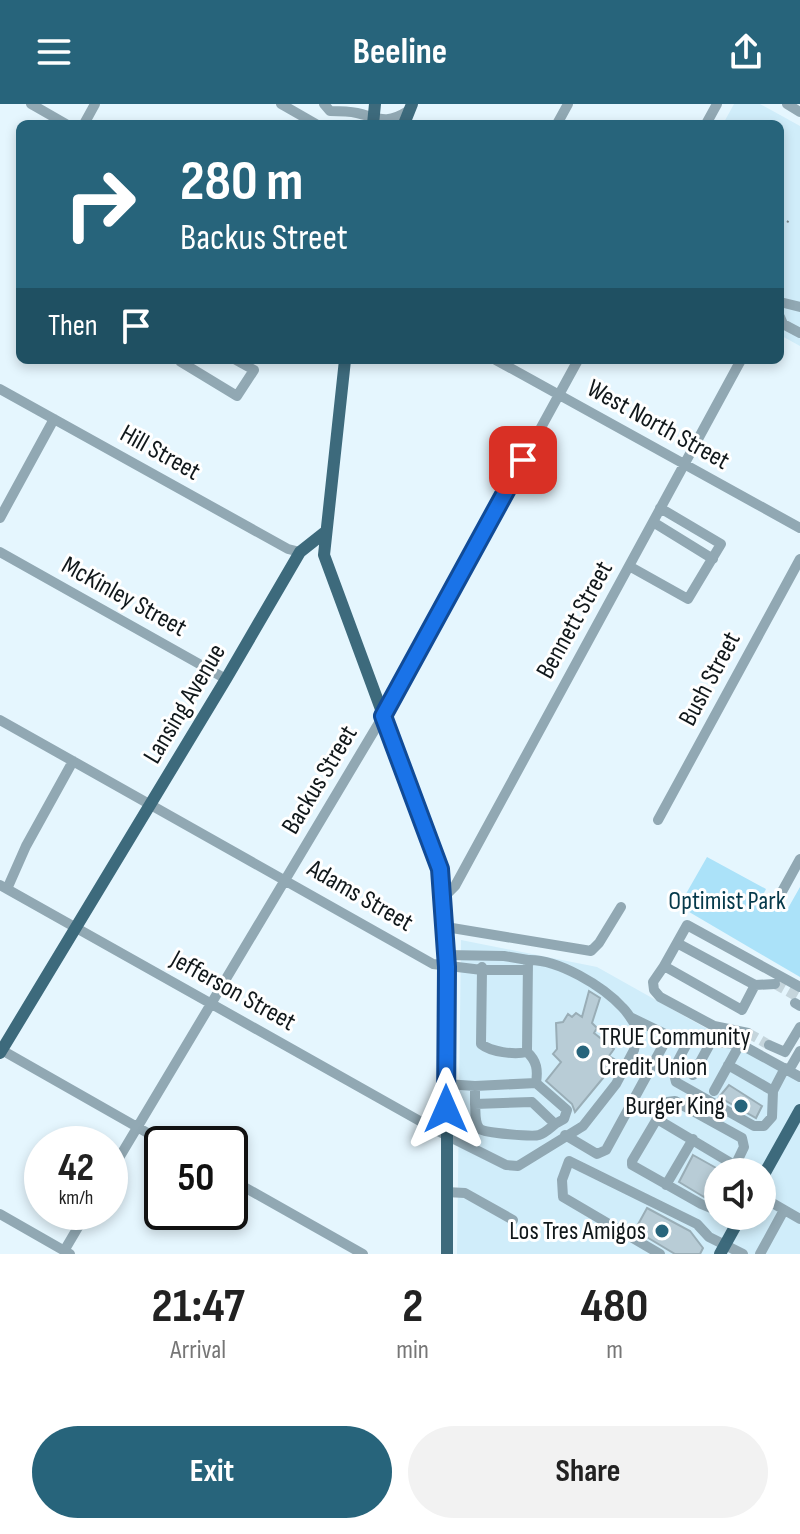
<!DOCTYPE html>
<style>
:root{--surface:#fff;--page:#f2f2f2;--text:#222;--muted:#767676;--accent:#27647b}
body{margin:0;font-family:"Sofia Sans Condensed",sans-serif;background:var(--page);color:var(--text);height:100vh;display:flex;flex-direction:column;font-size:30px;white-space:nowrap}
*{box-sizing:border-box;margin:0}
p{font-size:26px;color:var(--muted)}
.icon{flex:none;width:44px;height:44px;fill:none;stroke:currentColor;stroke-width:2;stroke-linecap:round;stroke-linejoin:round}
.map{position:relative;height:1150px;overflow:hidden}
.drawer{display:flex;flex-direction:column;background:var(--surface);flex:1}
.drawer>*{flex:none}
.guide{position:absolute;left:16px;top:16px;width:768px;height:244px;border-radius:12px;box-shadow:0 4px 12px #0003;background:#27647b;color:#fff;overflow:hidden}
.tools{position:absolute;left:704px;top:1054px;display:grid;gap:16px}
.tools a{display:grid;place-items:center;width:72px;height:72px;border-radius:50%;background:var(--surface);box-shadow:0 4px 12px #0003;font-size:40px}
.speed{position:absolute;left:24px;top:1022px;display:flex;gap:16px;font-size:40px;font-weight:700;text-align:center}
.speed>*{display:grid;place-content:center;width:104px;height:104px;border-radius:50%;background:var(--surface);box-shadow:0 4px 12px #0003;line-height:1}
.speed small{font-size:20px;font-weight:400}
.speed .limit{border:4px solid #111;border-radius:12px;background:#fff;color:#111}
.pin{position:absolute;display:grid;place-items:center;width:68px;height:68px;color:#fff;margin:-34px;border-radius:16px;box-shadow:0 4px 12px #0006}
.me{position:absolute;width:88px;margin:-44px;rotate:0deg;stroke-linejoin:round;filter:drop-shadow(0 0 6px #0008)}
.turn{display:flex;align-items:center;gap:28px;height:168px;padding:0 32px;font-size:36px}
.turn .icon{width:104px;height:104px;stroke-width:2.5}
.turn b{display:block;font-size:56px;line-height:68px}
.then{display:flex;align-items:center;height:76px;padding:0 32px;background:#0003;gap:16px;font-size:30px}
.eta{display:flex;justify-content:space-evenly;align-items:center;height:136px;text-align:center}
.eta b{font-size:48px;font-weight:700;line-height:56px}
.cta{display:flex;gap:16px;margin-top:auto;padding:16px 32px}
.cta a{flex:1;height:92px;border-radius:48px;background:var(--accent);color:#fff;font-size:32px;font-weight:700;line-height:92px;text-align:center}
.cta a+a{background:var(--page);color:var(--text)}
header{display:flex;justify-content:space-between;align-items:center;height:104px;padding:0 32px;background:var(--accent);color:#fff;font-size:36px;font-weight:700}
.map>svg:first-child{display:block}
.built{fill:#d0edfa;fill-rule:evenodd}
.green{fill:#abe2f9}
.building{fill:#b8ccd6;stroke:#99adb6;stroke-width:2}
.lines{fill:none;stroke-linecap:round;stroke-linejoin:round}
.minor-tunnel{stroke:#c5d5dc;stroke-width:10;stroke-dasharray:10 5;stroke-linecap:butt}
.path{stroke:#7b878c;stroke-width:2;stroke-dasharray:2 6;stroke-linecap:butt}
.minor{stroke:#91a8b3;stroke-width:10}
.major{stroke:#3d6a7c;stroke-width:12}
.route-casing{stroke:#114b97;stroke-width:20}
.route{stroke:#1a73e8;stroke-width:14}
.poi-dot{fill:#27647b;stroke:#fff;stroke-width:3}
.labels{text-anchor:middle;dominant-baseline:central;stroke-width:6;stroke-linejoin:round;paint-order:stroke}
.street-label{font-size:26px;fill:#11181b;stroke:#fff}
.park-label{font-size:26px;fill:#063a4b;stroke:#fff}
.poi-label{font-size:26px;fill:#11181b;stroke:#fff;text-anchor:end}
</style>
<header><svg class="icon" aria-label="menu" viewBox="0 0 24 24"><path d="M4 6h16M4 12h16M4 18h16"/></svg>Beeline<svg class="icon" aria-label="share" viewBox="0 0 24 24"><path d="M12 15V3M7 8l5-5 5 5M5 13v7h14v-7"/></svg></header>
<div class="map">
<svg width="800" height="1150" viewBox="0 0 800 1150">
<rect width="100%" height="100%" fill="#e5f6fe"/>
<path class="built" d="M734,0H760L800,22V242L780,231V20H723Z
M461,836L597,863L800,977V1150H457ZM718,1068H762V1112H718Z"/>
<path class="green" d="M707,753L766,785L762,793L787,806L800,783V873L679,802Z"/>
<path class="building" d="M589,887L600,894L592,919L597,924L594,929L614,945L609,952L614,955L606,966L608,968L575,1008L572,1000L546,977L561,958L553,950L557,945L556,919L563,918L568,910L572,913L576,909L582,913Z
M729,981L762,1002L756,1014L719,993Z
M693,1051L718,1065V1083L712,1093L706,1090L704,1093L679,1078Z
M647,1104L690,1127L703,1144L700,1150H675L635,1126Z"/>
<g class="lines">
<path class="minor-tunnel" d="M775,880L798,893
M748,929L769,941"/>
<path class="path" d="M780,113L792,120"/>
<path class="minor" d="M31,0L66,20
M281,0L316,20
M324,0L330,7C339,7 348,7 357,9C379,14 386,21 408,7
M787,0L800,8
M84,20L95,0
M557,20L568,0
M706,20L717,0
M780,198L800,203
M780,213L783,220L800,229
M182,256L181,258L237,292L254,266L236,256
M496,256L800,424
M0,285L288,445L300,448
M0,414L54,315
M653,418L713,455
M0,448L226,575
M629,462L688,495L721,440L660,404
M0,616L433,860L482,866L481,940C491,948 514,951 527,948L528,856L504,852L446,851
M658,716L800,455
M0,781L434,1025L506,1061L518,1062L583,1022L616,980L634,946L638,925C633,918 629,910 623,904C603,882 558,855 528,856
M7,785L26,742L73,657
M444,793L455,782L741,256
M779,793L800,755
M446,823L591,847L599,839L621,803
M677,839L755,881L742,906L664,862L687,821L800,883
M664,862L653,878L654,886L660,893L714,922L748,929
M482,863V866H528
M755,881L775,880
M795,899L800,902
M711,938L701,933L690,934L673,966L676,978L754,1022H764L772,1013L773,987L785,964
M769,941L785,948L800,923
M0,945L167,1040
M728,961L773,987
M789,966L800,947
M693,971L711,938L740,940L800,973
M536,979L567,1006L564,1015L555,1020
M446,980L475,982L536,979C538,966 537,957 527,948
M475,982V1000L532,998L555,1020C550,1024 545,1029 539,1031C533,1033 485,1029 480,1025C474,1020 476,1007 475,1000
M714,987L740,940
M657,1015L746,1068
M565,1031L597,1050L606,1046L665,938V930L630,913
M110,1069L383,612L578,256
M230,1075L363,1150
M666,1081L693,1035
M446,1088L465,1089L513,1116
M762,1093L800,1115
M718,1107L701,1100L632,1061V1057L667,998L675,997L742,1034L744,1043L732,1068
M0,1110L70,1150
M64,1147L87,1108
M660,1150L563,1093L562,1076L569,1057L697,1120L709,1133L743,1150
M760,1150L784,1106"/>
<path class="major" d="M373,20L375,0
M404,20L412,0
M345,256L324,451L440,765L447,863V1150
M0,949L226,575L300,448L324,429
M762,1074L800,1006
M720,1150L741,1112"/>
</g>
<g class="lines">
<defs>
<path id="route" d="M446,1005L447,863L440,765L383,612L523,356"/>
</defs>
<use href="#route" class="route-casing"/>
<use href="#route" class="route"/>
</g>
<g class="poi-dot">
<circle cx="583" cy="948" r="8"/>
<circle cx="741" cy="1002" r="8"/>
<circle cx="662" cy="1127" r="8"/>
</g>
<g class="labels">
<g class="street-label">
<text transform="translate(658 321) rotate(29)">West North Street</text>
<text transform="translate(160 349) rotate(29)">Hill Street</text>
<text transform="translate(124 493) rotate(29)">McKinley Street</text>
<text transform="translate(575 516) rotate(-61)">Bennett Street</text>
<text transform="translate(710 575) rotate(-62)">Bush Street</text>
<text transform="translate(185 600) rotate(-59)">Lansing Avenue</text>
<text transform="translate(320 676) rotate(-59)">Backus Street</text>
<text transform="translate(360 792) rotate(30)">Adams Street</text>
<text transform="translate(233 887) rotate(29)">Jefferson Street</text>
</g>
<g class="park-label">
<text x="727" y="797">Optimist Park</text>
</g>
<g class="poi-label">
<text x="599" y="933" text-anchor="start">TRUE Community<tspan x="599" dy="30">Credit Union</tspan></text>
<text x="725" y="1002">Burger King</text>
<text x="646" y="1127">Los Tres Amigos</text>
</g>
</g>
</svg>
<div class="tools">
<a><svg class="icon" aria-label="sound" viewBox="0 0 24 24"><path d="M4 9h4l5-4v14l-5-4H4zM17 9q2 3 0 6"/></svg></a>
</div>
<div class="speed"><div>42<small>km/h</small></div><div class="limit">50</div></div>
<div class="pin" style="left:523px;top:356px;background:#d93025"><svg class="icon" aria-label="arrive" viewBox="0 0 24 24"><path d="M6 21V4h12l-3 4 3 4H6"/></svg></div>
<svg class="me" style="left:446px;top:1005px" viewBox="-20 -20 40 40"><path d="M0-17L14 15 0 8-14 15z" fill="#1a73e8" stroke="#fff" stroke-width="4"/></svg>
<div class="guide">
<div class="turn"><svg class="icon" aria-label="right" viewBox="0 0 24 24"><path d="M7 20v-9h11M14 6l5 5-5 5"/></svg><div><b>280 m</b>Backus Street</div></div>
<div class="then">Then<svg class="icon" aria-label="arrive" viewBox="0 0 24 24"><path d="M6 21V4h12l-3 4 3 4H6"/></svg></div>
</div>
</div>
<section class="drawer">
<div class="eta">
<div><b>21:47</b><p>Arrival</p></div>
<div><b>2</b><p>min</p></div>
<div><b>480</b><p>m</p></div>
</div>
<div class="cta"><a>Exit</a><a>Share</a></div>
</section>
